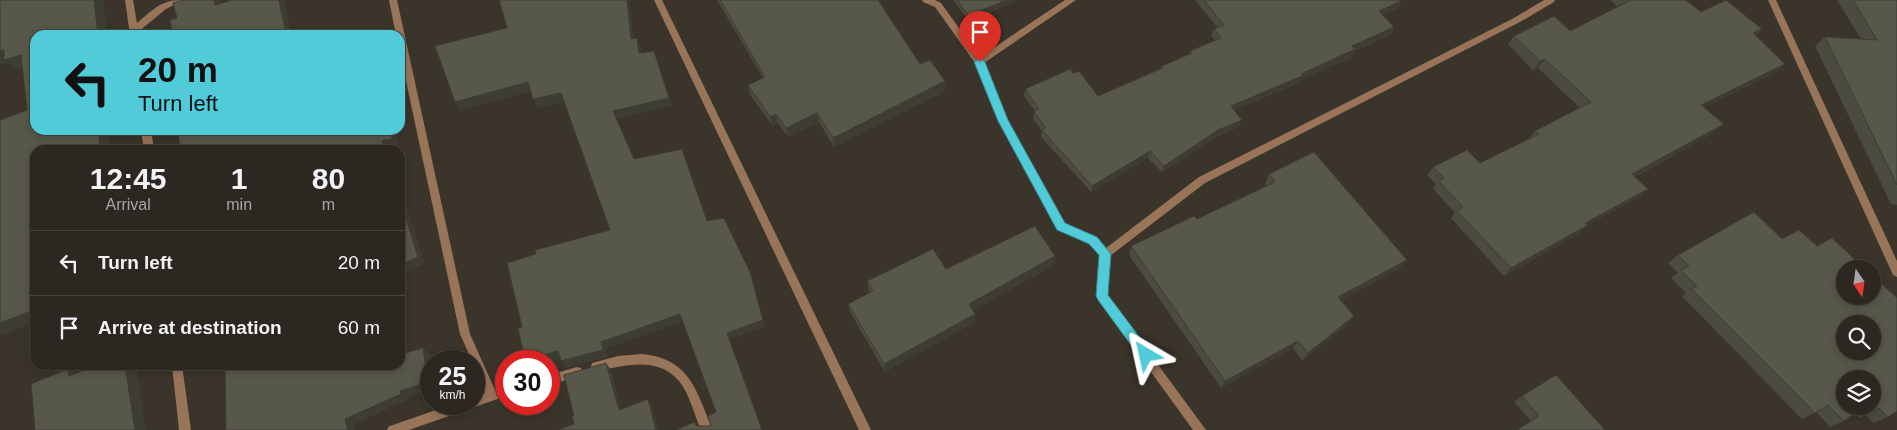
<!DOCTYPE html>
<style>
:root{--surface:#2c2720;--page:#38332d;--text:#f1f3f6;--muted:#a6a5a5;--line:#48443e}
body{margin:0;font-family:Arial,sans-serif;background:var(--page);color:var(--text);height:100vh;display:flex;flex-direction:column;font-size:19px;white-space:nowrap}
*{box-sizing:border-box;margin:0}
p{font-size:16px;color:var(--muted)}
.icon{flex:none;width:28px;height:28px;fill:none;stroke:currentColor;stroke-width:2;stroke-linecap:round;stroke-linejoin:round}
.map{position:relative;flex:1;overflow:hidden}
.side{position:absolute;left:30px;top:145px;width:375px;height:225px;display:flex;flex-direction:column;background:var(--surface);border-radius:15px;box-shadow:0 2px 8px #0003,0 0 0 1px var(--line)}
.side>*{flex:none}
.hud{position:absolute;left:30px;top:30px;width:375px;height:105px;border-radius:15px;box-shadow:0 2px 8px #0003,0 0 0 1px var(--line);background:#52cbd8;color:#111;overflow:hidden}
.needle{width:32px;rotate:167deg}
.tools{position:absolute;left:1836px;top:260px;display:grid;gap:10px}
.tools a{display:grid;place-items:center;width:45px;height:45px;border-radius:50%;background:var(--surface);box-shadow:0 2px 8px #0003,0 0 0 1px var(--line);font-size:25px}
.speed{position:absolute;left:420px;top:350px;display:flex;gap:10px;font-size:25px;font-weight:700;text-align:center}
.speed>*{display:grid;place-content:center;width:65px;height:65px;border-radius:50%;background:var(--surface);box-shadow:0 2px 8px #0003,0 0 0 1px var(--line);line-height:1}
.speed small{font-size:12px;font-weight:400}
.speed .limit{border:8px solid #d22;background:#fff;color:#111}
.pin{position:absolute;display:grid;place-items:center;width:42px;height:42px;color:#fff;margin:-51px -21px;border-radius:50% 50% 50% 0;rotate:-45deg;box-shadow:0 0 5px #0007}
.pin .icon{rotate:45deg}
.me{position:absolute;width:55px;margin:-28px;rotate:324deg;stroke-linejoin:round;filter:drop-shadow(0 0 4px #0008)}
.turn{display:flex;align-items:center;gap:18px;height:105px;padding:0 25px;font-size:22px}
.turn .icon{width:65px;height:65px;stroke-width:2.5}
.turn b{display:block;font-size:35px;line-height:42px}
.eta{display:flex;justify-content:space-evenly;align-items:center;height:85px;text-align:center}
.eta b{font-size:30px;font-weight:600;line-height:35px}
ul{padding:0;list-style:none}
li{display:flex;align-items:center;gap:15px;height:65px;padding:0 25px;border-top:1px solid var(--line)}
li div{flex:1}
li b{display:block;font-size:19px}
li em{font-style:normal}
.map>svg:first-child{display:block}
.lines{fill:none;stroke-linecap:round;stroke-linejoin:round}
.street{fill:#987459;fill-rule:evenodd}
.wall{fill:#4b4b40;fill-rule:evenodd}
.shaded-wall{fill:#3d3d34}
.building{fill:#57574a;stroke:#3d3d34;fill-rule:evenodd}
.route{fill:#52cbd8;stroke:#35848c}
</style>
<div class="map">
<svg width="1897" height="430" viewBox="0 0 1897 430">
<rect width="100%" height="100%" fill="#3a342a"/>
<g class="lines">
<path class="street" d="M125,0H133L137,23C152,11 160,0 181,0L180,2L166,9L138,32V35H130Z
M389,0H397L470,334L495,390L506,386V396L409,430H387L389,426L393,425L453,404H474V397L485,393L474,366V361H472L460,334L400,53V35H396Z
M654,0H662L871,430H859Z
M922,0H935L941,3L980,57L1065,0H1076L984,63L1007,120L1065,223L1097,237L1106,248L1199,177L1514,18L1544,0H1555L1554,2L1520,22L1205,183L1110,256L1107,295L1206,430H1193L1098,299L1097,296L1100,255L1089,243L1057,229L998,121L975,63L935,7L923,2Z
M1768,0H1776L1897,261V277L1893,275Z
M141,130H151L154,150H144Z
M642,354C691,359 696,391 713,430H701C694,414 690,395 679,381C658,356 623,365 596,372L592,371L591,367L592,363L618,356Z
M172,365H182L191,430H179Z
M577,367L581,368L582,372L581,376L549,385V375Z"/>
</g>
<path class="wall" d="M717,0H878L920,64L945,91L834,147L819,122L788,137L778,123L773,126L750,95L748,85L763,78Z
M953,0H1018L969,21Z
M1195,0H1404L1401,1L1397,9L1383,15L1394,27L1390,35L1355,51L1352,57L1301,80L1299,83L1234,110L1239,127L1216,137L1162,172L1148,158L1091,192L1041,137L1042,131L1033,119L1034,112L1035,111L1024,96L1025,89L1073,73L1098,96L1161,68L1162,66L1188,55L1190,51L1215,40L1211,36L1214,29L1217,27Z
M1610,0H1686L1701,12L1762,29L1756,35L1785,64L1775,73L1704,107L1715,132L1635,177L1639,197L1587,225L1580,233L1504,276L1451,218L1455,213L1433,189L1436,184L1427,175L1433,167L1480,163L1529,139L1535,131L1580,108L1538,68L1533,70L1508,44L1514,36L1570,31L1618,7Z
M1837,0H1897V205L1891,204L1815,46L1825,37L1861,39Z
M1269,174L1400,268L1341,300L1354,316L1348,324L1302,361L1293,348L1221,388L1129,255L1131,246L1197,219L1267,186L1265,183Z
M1754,212L1782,239L1799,230L1817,246L1832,238L1865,269H1845V296H1872V275L1897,298V411L1888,417L1874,423L1866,415L1860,418L1856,413L1844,421L1830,427L1816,412L1802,419L1682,296L1686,293L1671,278L1678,273L1668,263L1678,255ZM1845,324H1872V351H1845ZM1845,379H1872V406H1845Z
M1055,256L1054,265L973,310L975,314V322L885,372L850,312L848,304L870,292L868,289L867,281L946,269Z
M1522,396L1605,430L1531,421L1514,402Z"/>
<path class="shaded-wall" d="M94,0H103L108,35H98Z
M214,0H219L223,14L215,5Z
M279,0H284L292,35H286Z
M627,0H629L635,48L631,39Z
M1006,0H1018L969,21V16Z
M1396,0H1404L1401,1L1397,9L1375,19L1379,11Z
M1394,27L1390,35L1355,51L1352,57L1301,80L1299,83L1228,113L1231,106L1301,74L1352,46Z
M1762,29L1753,38V33Z
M637,38L641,47L643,62L639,53Z
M4,50L21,55L33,64L16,70L7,63L0,65V51Z
M1545,59L1538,68L1533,70L1540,61Z
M657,60L673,106L617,119L613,111Z
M1785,64L1775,73L1692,113L1701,105Z
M945,81V91L834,147L833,138Z
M528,82L533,91L460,110L455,102Z
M561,93L565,102L538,108L533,99Z
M817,113L819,122L788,137L786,128Z
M776,114L778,123L773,126L770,117Z
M1242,120L1239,127L1216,137L1162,172L1164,166L1218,130Z
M1724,124L1715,132L1624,182L1632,174Z
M98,130H108L111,150H101Z
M391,130H397L399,147L389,150H385L382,141Z
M1150,151L1148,158L1091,192L1092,186Z
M400,185L425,264L402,274L409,289L400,291L409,361L402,354L400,340Z
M1648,189L1639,197L1577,230L1585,223Z
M1588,225L1580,233L1504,276L1511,268Z
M1055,256L1054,265L969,312V304Z
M1407,260L1400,268L1333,305L1338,297Z
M750,272L765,327L730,340L763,430L727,333Z
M31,311L35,313V322L0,336V323Z
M680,314L684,321L606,349L608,357L566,368L561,361L601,342Z
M975,314V322L885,372L884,364Z
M1354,316L1348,324L1302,361L1308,353Z
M1298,341L1293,348L1221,388L1225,381Z
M423,348L430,354L431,361V389L407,397L408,400L354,424L355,430H348L345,419L400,391Z
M558,351L564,358L549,362V361H526L525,360Z
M606,363L611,370L623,416L619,410Z
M125,365H136L146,430H135Z
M68,369L81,375L69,376Z
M648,399L652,405L659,430H656Z"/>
<path class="building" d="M0,0H94L98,35H35V130H98L101,150H35V314L31,316V311L0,323V120L27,110L21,55L4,60V50L0,51Z
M183,0H214L215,5L232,0H279L286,35H173L170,20L177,18L173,3Z
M499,0H627L631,39L637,38L639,53L654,51L669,98L613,111L634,159L682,149L707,221L724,218L750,272L763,320L727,333L762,430H676L694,422L697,426H711L708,416L716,412L680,314L601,342L603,350L561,361L558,351L525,360L518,328L522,327L507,263L536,254L535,250L610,230L561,93L533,99L528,82L455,102L435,46L507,28Z
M720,0H878L920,64L930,60L945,81L833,138L817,113L786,128L776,114L770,117L748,85L765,77Z
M957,0H1006L969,16Z
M1204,0H1400L1401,1L1379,11L1394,27L1352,46L1355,49L1301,74L1302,76L1231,106L1242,120L1218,130L1164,166L1150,151L1092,186L1042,130L1046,128L1034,112L1039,109L1025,89L1070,69L1073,73L1079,71L1098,96L1163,68L1162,66L1192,53L1190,51L1221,38L1214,29L1224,25Z
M1628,0H1686L1701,12L1726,0L1762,29L1753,33L1785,64L1701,105L1724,124L1632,174L1648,189L1585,223L1588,225L1511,268L1457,211L1463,207L1439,181L1444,178L1433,167L1467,150L1480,163L1539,134L1535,131L1591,102L1545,59L1540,61L1514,36L1554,16L1570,31L1629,1Z
M1853,0H1897V185L1825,37L1877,40Z
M178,130H391L392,139L382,141L385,150H180Z
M1314,152L1407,260L1338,297L1354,316L1308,353L1298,341L1225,381L1131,246L1194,216L1197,219L1275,182L1269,174Z
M400,199L418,257L400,265Z
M1754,212L1782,239L1799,230L1817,246L1832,238L1865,269H1845V296H1872V275L1897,298V411L1888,417L1879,408L1874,412L1869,406H1872V379H1845V406H1866L1844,421L1828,405L1815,413L1692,289L1697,286L1681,270L1689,266L1678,255ZM1845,324H1872V351H1845Z
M1035,226L1055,256L969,304L975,314L884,364L848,304L873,291L867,281L933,249L946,269Z
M400,340L402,354L423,348L428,382L400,391L401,394L345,419L348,430H226L225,365H400Z
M606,363L619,410L648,399L656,430H558L574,424L572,416H574L564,375Z
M97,365H125L135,430H35L31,384L68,369L69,376Z
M1556,375L1605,430H1517L1539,416L1522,396Z"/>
<path class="route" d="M980,58L985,62L1008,120L1065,223L1097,237L1111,254L1108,295L1150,351L1152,355L1150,359H1141L1098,300L1096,296L1099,255L1089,244L1057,230L998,121L974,62Z"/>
</svg>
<div class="tools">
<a><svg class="needle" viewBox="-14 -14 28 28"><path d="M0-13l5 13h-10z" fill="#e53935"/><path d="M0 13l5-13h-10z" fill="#a6a5a5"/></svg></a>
<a><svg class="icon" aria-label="search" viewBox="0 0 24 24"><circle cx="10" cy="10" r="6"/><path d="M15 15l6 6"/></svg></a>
<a><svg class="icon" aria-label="layers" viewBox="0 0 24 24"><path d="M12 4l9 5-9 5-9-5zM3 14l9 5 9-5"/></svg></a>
</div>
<div class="speed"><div>25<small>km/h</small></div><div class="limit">30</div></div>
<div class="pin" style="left:980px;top:62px;background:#d93025"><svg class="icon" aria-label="arrive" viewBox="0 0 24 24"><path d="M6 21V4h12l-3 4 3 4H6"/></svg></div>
<svg class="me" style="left:1146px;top:355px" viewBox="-20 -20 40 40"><path d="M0-17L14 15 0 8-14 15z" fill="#52cbd8" stroke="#fff" stroke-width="4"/></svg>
<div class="hud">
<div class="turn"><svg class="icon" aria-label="left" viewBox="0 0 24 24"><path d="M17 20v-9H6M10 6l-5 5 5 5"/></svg><div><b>20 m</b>Turn left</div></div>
</div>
<section class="side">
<div class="eta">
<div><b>12:45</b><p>Arrival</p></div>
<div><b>1</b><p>min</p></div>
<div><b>80</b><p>m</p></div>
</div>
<ul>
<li><svg class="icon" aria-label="left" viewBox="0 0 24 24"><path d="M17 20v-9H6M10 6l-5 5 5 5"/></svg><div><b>Turn left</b></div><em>20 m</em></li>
<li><svg class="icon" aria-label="arrive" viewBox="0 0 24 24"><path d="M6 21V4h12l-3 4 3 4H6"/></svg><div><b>Arrive at destination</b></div><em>60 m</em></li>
</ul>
</section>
</div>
